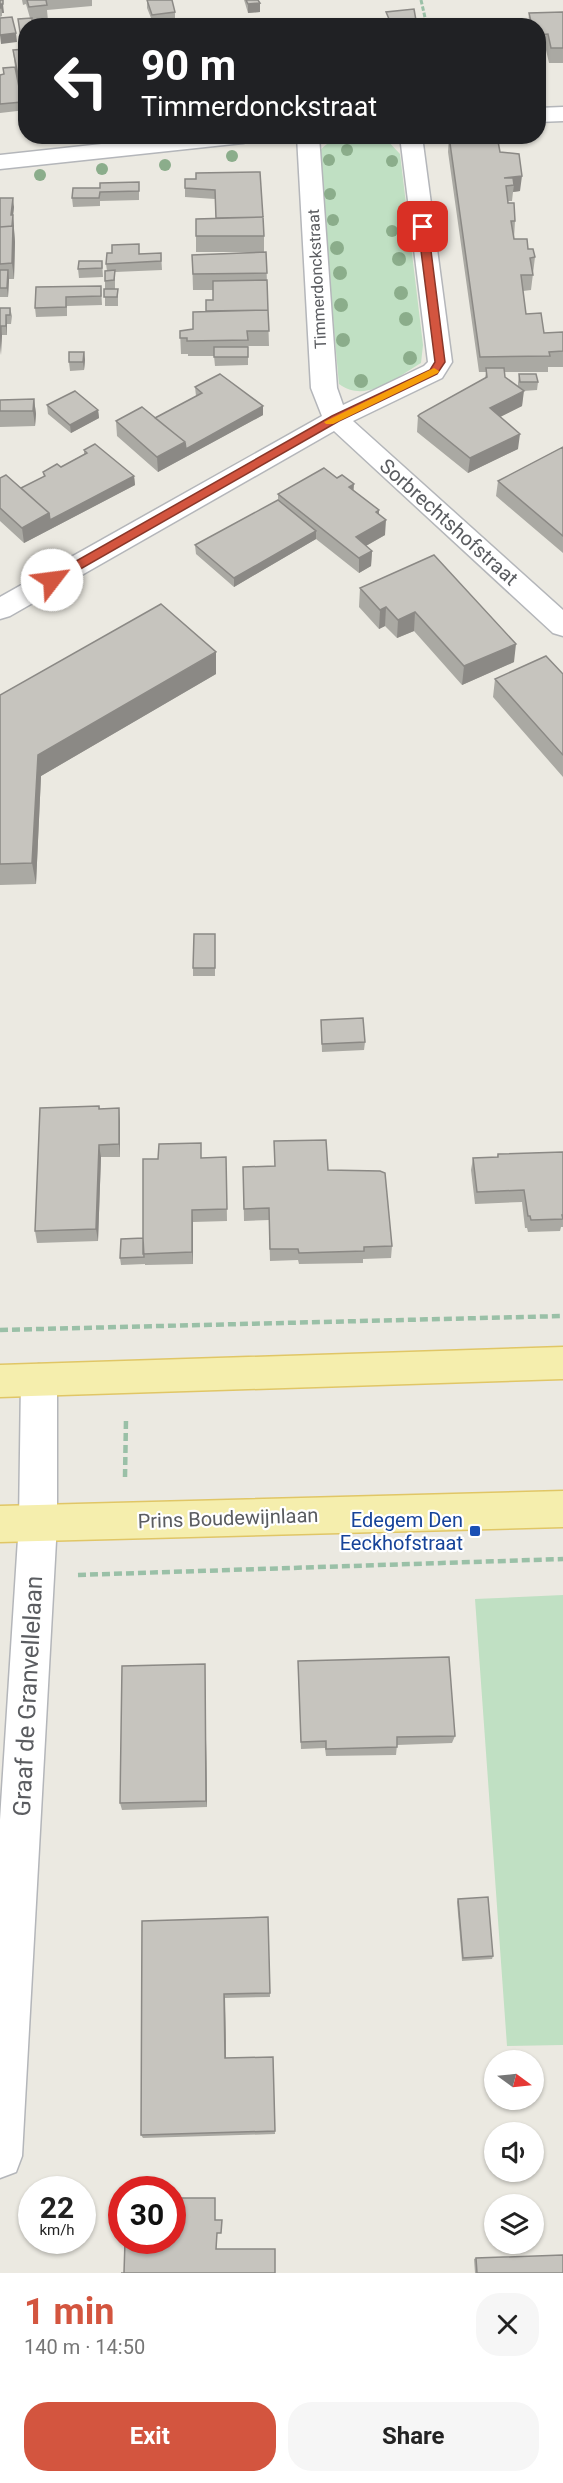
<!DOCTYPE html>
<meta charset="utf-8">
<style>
:root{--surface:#fff;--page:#f6f6f6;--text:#222;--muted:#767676;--accent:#d3553f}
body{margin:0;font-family:Roboto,sans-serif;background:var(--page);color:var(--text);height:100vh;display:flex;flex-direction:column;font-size:22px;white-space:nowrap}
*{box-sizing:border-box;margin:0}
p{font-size:20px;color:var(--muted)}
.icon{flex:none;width:33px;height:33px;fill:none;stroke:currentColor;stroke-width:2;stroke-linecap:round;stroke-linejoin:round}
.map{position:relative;height:2273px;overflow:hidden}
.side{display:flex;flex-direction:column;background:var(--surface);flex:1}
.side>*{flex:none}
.banner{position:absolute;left:18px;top:18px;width:528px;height:126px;border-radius:24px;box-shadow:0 2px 4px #0004;background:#202124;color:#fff;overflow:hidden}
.needle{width:39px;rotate:105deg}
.buttons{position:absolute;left:484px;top:2050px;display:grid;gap:12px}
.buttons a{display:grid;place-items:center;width:60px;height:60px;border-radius:50%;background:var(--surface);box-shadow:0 2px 4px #0004;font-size:30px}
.speed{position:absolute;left:18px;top:2176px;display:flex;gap:12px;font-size:30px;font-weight:700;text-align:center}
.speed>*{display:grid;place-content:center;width:78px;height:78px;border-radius:50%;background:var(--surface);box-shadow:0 2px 4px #0004;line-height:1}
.speed small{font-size:15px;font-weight:400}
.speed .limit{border:9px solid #d22;background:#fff;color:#111}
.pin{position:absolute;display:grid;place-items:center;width:51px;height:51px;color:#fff;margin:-26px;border-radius:12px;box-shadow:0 3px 9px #0006}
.me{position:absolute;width:66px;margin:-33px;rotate:60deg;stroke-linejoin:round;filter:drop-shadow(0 0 4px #0008)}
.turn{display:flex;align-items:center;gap:21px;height:126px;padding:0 24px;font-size:27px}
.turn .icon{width:78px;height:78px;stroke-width:2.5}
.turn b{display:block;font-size:42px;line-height:51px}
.round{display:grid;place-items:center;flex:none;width:63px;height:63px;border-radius:24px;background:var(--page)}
.head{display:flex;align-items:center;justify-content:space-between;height:102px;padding:0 24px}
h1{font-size:36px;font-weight:700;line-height:45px;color:var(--accent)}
.primary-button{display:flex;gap:12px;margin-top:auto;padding:12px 24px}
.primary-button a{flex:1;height:69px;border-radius:24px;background:var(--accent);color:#fff;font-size:24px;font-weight:700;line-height:69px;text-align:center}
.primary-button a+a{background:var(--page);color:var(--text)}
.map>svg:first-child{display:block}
.green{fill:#c0e0c3}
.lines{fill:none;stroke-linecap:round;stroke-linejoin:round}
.minor-casing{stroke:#b4b6ba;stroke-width:3}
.major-casing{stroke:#e0c666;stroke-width:3}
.path-far1{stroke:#9ac0a7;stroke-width:3;stroke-dasharray:4.5 2;stroke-linecap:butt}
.path{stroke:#9ac0a7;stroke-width:4.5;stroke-dasharray:8 4;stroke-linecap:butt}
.minor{fill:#fff;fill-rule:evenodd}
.major{fill:#f5eead;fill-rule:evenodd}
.tree{fill:#8bad8b}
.wall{fill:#aaa9a3}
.shaded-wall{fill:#8b8985}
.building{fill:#c6c4be;stroke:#8b8985;stroke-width:1.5}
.route{fill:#d3553f;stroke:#893729;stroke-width:1.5}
.slow{fill:#f59e0b}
.transit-dot{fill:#1a4fb4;stroke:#fff;stroke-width:2}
.labels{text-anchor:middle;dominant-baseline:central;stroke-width:4.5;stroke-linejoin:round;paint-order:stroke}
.far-street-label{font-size:16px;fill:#5a5c60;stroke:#fff}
.street-label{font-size:20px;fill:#5a5c60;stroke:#fff}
.transit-label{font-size:20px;fill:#164399;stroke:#fff;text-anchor:end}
.near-street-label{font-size:24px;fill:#5a5c60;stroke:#fff}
</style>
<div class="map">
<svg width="563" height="2273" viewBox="0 0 563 2273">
<rect width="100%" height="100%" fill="#ebe9e1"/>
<path class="green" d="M352,136L386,139L400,154L423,345L421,363C397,377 366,404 339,384L318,154C324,142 338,138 352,136Z
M563,1595V2045L507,2046L475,1599Z"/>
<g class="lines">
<defs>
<path id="minor" d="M563,107V121L538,122V108Z
M175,136H254L251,141L243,143L0,169V155Z
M297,136H319L337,388L343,405L424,366L428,362L400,136H422L452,362L442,378L353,421L563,610V636L553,633L334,431L10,616L0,619V597L322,416L311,388Z
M39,1364L52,1368L57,1380V1523L22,2156L16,2172L0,2178V1820L19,1523L21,1380L26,1368Z"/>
<path id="major" d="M563,1347V1379L0,1397V1365Z
M563,1491V1527L0,1542V1506Z"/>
</defs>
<use href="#minor" class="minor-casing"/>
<use href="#major" class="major-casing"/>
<path class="path-far1" d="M421,0L427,26"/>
<path class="path" d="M0,1330L563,1316
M125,1477L126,1419
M78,1575L563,1559"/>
<use href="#minor" class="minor"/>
<use href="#major" class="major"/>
</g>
<g class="tree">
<circle cx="347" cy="150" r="6"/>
<circle cx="232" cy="156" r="6"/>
<circle cx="329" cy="160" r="6"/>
<circle cx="392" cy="161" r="6"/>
<circle cx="165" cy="165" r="6"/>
<circle cx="102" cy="169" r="6"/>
<circle cx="40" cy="175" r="6"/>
<circle cx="330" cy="194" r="6"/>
<circle cx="333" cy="220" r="6"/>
<circle cx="392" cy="231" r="6"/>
<circle cx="337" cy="248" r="7"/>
<circle cx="399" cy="259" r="7"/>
<circle cx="340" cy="273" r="7"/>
<circle cx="401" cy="293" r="7"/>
<circle cx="341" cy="305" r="7"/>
<circle cx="406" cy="319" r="7"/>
<circle cx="343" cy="340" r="7"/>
<circle cx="410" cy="358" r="7"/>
<circle cx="361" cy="381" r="7"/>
</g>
<path class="wall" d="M0,0L4,13H2V16L0,17Z
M22,0H92V6L47,10L48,21L37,22L26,26V41H21L18,19L30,18L26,4L23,5Z
M147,0L175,12V21L153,23L147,8Z
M244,0H258L260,12L248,13L245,3Z
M563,12V63H549L546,50H538V26H528L529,13Z
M26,49V110L0,113V75L4,74L15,67L13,50Z
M449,136L500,152L520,191L513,192L512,201H508L515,221L514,239L528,249L535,257L531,290L523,291L526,314L544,333L563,332V367H548V372H504L505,377L518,387V383L519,374L538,382L537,390L523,391L522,406L500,417L518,449L468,473L417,432L418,416L485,378L486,372H479L448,152Z
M196,173L264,236V252H266L269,346H248V365L215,366L214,356H188V354H181L180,331L193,329L206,311L213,300V290H193L192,255L262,252H196V219L216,218L215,199L185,197V188L196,179Z
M139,182V200L100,201V206L73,207L72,198L100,188Z
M0,198L14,207L13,215L14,224V231L15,242L14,279H9L8,297H0Z
M161,253L162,270L115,272V289H118V306H105V281L107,271L106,264L140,254Z
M102,261L103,277L79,278L78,269Z
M101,286L102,305L67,306V316L36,317L35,308L36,287Z
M0,308H10L12,316L11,324H7V335H2L0,355Z
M84,352L85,360L84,370L70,371L69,362Z
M195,387L263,406V415L158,472L117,436L116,421L155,418L196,396Z
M34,399L36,414L35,426L0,427V400Z
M47,405L98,410L99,418L71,433L48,414Z
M563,447V553L496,496L498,481Z
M84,450L134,476L135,485L24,543L0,521V478L21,488L44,477L43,472L61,467L84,454Z
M353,490L379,510V514L385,535L366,546L372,551L371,566L359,573L316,539L234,587L196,554L195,545L278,500V494Z
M434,555L514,662L462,685L414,631L397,638L385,626L379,629L359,607L360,588Z
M216,674L41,776L36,884L0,885V695Z
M563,674V777L493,697L495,679Z
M215,934V976H193V968Z
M321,1020L365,1042L364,1050L322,1052Z
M99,1106L100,1109L120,1121V1157H101L98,1241L37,1243L35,1231Z
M274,1141L328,1170L392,1246L391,1258L363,1259V1263L299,1264L298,1260L270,1261L269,1220L244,1221L243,1167L275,1166Z
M563,1152V1227H561L560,1231L528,1232L527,1228H525L522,1202L475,1204L471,1170L473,1158L497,1157L498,1154Z
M226,1157L227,1221L193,1222V1264L145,1265V1264L121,1265L120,1258L143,1238L202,1158Z
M298,1661L455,1736L452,1743L397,1745L396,1755L326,1756L325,1748L301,1749Z
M205,1664V1672L207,1807L122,1810L120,1803Z
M458,1899L493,1956L492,1959L462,1961L457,1902Z
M268,1917L270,1997L225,1998L226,2058L273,2057L275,2134L143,2138L141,2135Z
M476,2258L563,2273H475L474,2259Z"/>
<path class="shaded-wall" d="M260,3V12L248,13V4Z
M1,4H3L4,13H2Z
M16,33L17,42L1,44L0,35Z
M522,176L520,191L513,192L514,185L504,178Z
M13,198L14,207L12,224L11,215Z
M13,215L15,242L14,279L12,263V233Z
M8,270L9,279L8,297L7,288Z
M6,315L7,324V335L6,326Z
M1,326L2,335L1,355L0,337Z
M84,352L85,360L84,370L83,362Z
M524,391L522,406L488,423L490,408Z
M34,399L36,414L35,426L33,411Z
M263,406V415L158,472L157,457L185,442Z
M98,410L99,418L71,433L70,425Z
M520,434L518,449L468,473L470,458Z
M134,476L135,485L24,543L22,528L49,513Z
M354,484L353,499L349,487Z
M379,510L378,524L386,520L385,535L355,552L356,537L376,512Z
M316,531V539L234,587V578Z
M372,551L371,566L359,573V558Z
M386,607L385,626L379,629L380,610Z
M415,612L414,631L397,638L398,620Z
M516,644L514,662L462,685L464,666Z
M216,652V674L41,776L36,884L32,863L38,755Z
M119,1108L120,1121V1157L119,1144Z
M99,1145L101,1157L98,1241L96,1229Z
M192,1210L193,1222V1264L192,1252Z
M205,1664V1672L207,1807L206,1801Z
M224,1994L225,1998L226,2062L225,2058Z"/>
<path class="building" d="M0,0H3V4H1V8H0Z
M27,0H46L47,5L29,7Z
M147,0H172L175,12L152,15Z
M246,0H258L260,3L248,4Z
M414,9L417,26H369L367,22L389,19L386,12Z
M563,12V48H551L548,34L538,35V26H532L529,13Z
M12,17L16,33L0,35V18Z
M32,18V21L36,20L37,26H26V32H20L18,19Z
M311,20L313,26H285L284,22Z
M492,20L498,25L520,24V26H466V24L470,21Z
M229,21L231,26H214L213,22Z
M26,49V95H22L13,50Z
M15,67L22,102L0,104V75L4,74L3,68Z
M449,136H497L500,152L519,154L522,176L504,178H513L514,185L506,186L508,203H514L515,221H511L514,239H527L528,249H533L535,257L530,258L533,275H521L526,314L541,313L544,333L563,332V351L549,352L550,356L480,357Z
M260,172L263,217L216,218L215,190L185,188V179H196V173Z
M139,182V191L100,192L99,198H72L73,188H100V183Z
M0,198H13L11,215H13L12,226L0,227Z
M263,217L264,236H196V219Z
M13,226L12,263L0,264V227Z
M139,244V254L161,253V261L106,264L107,253H112V245Z
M266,252L267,273L193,274L192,255Z
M79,261H102V268L78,269Z
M0,270H8L7,288H0Z
M115,270L114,280L105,281V271Z
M267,280L268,310L206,311V300H213V281Z
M101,286V296L66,297V307L35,308L36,287Z
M104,289H118L117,297H104Z
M0,308H10V315H6V326H1L0,337Z
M268,310L269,331H247L248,340L187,341V338H180V331L193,329V312Z
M214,347H248V357H214Z
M69,352H84L83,362H69Z
M486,368H504L505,377L524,391L490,408L520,434L470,458L418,416L420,414L487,377Z
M220,374L263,406L186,449L185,442L155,418L202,393L195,387Z
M519,374H536L538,382H520Z
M75,391L98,410L70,425L47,405Z
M34,399L33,411H0V400Z
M142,407L185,442L157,457L116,421Z
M95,444L134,476L50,520L49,513L21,488L45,476L43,472L57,464L61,467L87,453L84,450Z
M563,447V536L498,481Z
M324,468L337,478L342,475L354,484L349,487L379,510L376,512L386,520L356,537L372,551L359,558L278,494Z
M6,475L49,513L22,528L0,508V478Z
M278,500L316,531L234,578L195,545Z
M434,555L516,644L464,666L415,612L398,620L386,607L380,610L360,588Z
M161,604L216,652L38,755L32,863L0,864V695Z
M546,656L563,674V755L495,679Z
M194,934H215V968H193Z
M363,1018L365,1042L322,1044L321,1020Z
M99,1106V1109L119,1108V1144L99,1145L96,1229L35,1231L40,1108Z
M326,1140L328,1170L380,1171L385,1173L392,1246L364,1247V1251L299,1253L298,1249H270L269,1208L244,1209L243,1167L275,1166L274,1141Z
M201,1143V1158L226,1157L227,1209L192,1210V1252L143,1254V1159H158L159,1144Z
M563,1152V1215H562L563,1219L531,1220L530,1216H528L524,1190L477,1192L473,1158L498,1157V1154Z
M143,1238L144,1257L120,1258L121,1239Z
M449,1657L455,1736L397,1737V1747L326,1749V1741L301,1742L298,1661Z
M205,1664L206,1801L120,1803L122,1666Z
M488,1897L493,1956L463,1958L458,1899Z
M268,1917L270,1993L224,1994L225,2058L273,2057L275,2131L141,2135L142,1921Z
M172,2198H215V2220H222L221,2233H217L216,2249H275V2273H121H124L125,2241H172Z
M563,2255V2273H477L476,2258Z"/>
<path class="route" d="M423,224L428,227L445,362L437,374L339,421L56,583H48V577L332,416L430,370L435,362L418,227Z"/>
<path class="slow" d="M434,368L439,371L438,373L333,424H326L324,422Z"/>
<rect class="transit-dot" x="469" y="1525" width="12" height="12" rx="3"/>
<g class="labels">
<g class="far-street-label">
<text transform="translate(317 279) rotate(-93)">Timmerdonckstraat</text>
</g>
<g class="street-label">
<text transform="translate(449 522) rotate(42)">Sorbrechtshofstraat</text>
<text transform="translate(228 1518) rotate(-2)">Prins Boudewijnlaan</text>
</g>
<g class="transit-label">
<text x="463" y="1520">Edegem Den<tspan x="463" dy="23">Eeckhofstraat</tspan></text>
</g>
<g class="near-street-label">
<text transform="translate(28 1696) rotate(-87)">Graaf de Granvellelaan</text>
</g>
</g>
</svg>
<div class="buttons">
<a><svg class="needle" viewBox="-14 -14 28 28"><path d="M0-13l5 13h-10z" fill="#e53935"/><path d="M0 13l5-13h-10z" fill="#767676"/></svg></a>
<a><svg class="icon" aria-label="sound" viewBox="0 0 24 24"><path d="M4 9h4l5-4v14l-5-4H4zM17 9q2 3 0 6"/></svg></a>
<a><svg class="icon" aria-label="layers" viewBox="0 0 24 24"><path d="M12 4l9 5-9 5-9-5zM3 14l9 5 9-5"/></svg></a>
</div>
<div class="speed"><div>22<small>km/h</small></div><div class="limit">30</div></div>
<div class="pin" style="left:423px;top:227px;background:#d93025"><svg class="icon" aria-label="arrive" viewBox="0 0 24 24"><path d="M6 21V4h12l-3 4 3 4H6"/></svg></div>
<svg class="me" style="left:52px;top:580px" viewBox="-20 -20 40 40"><circle r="19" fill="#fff"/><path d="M0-13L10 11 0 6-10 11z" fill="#d3553f"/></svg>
<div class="banner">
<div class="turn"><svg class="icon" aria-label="left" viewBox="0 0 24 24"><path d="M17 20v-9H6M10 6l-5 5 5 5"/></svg><div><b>90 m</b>Timmerdonckstraat</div></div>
</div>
</div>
<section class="side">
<div class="head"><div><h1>1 min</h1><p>140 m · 14:50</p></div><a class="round"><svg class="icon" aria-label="close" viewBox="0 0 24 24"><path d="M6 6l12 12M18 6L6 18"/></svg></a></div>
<div class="primary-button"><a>Exit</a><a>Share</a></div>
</section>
